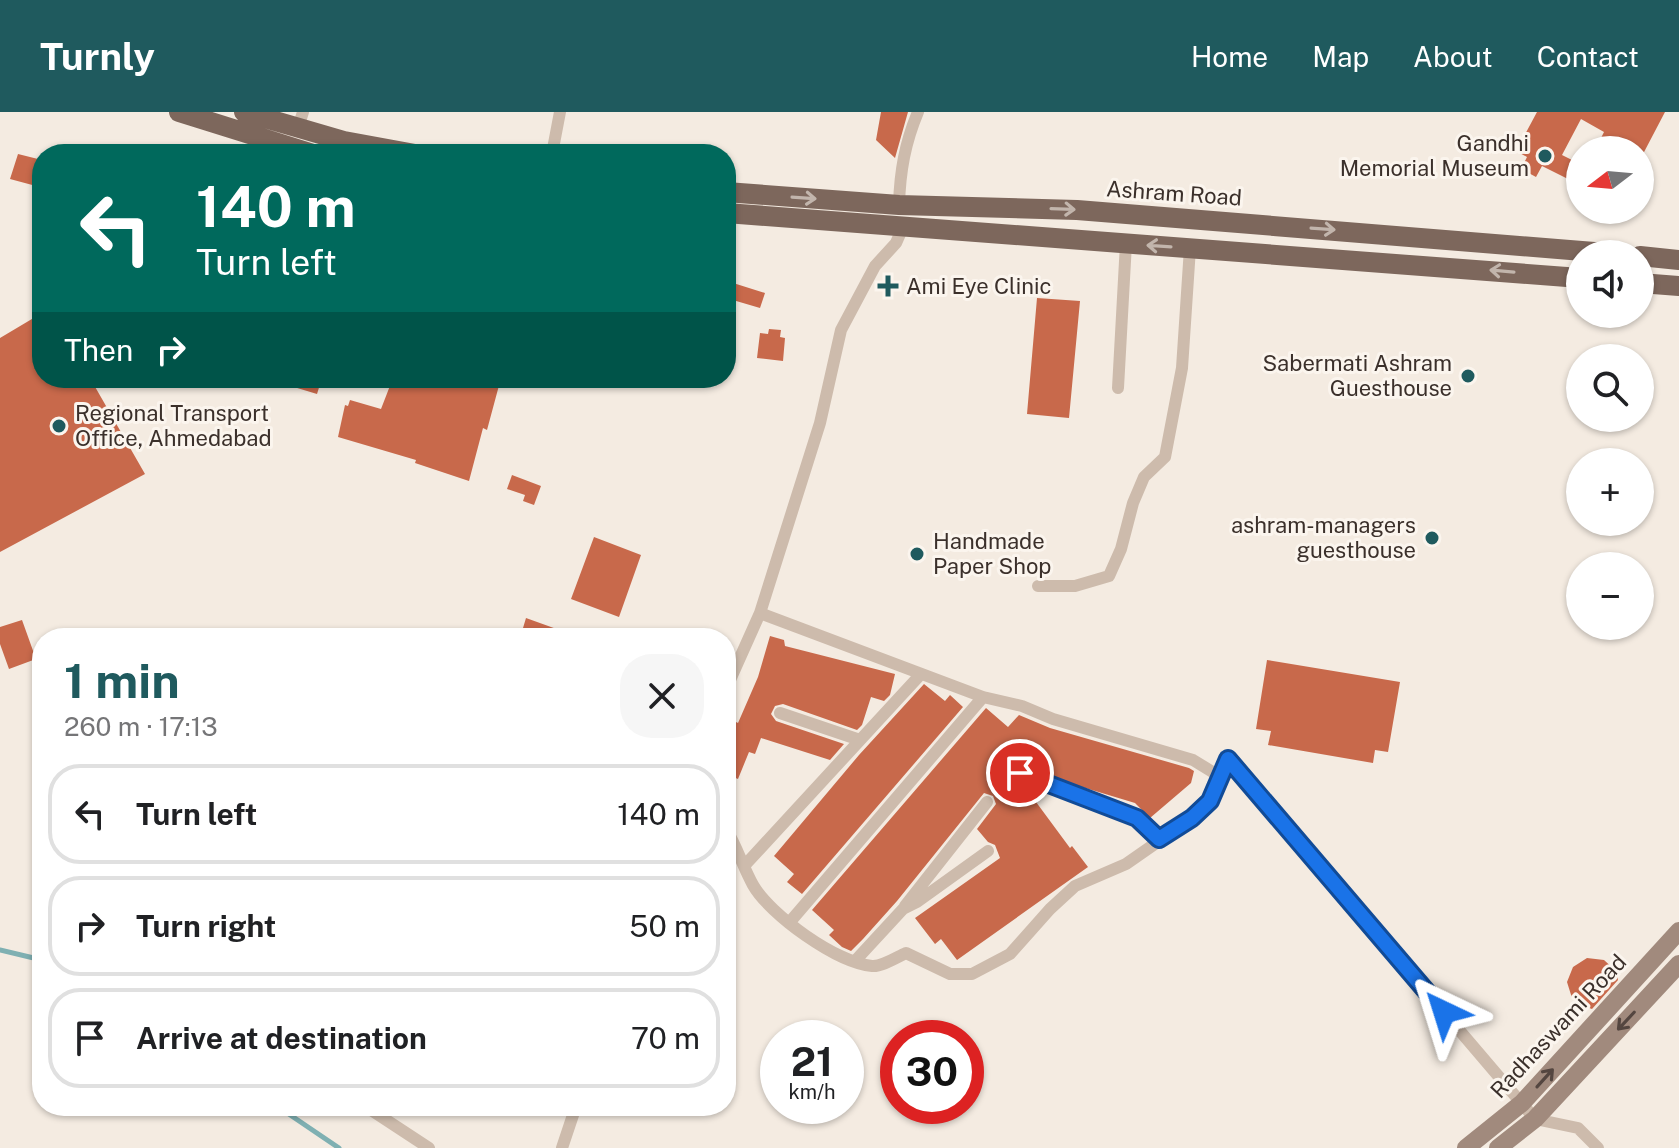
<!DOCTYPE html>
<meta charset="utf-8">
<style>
:root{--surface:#fff;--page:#f6f6f6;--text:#202124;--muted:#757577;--line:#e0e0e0;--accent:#1f5a5e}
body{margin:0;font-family:"Public Sans",sans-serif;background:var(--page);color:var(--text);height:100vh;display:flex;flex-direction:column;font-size:30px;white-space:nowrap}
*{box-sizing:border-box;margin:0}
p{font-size:26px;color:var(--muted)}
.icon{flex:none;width:44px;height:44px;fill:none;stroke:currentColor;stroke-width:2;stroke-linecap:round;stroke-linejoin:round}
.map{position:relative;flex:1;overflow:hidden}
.sheet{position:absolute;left:32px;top:516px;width:704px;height:488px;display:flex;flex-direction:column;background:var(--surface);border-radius:32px;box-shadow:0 2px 6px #0004}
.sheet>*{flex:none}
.top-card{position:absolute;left:32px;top:32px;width:704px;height:244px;border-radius:32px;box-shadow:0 2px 6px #0004;background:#00695c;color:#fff;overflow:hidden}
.needle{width:52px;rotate:254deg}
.buttons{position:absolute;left:1566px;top:24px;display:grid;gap:16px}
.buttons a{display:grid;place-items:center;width:88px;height:88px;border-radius:50%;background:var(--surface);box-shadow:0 2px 6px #0004;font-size:40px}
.speed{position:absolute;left:760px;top:908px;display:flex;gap:16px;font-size:40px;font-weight:700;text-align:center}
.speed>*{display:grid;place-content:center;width:104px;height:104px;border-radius:50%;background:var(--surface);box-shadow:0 2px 6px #0004;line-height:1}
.speed small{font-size:20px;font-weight:400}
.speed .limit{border:12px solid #d22;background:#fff;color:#111}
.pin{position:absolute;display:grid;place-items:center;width:68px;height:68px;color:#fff;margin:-34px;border:4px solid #fff;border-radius:50%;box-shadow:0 2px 8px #0007}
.me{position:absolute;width:88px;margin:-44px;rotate:319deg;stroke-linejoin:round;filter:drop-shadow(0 0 6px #0008)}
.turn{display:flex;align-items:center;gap:28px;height:168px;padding:0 32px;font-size:36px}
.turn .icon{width:104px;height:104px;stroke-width:2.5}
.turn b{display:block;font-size:56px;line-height:68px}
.then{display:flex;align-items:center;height:76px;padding:0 32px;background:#0003;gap:16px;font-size:30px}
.round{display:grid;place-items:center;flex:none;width:84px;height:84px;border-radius:32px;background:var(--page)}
.head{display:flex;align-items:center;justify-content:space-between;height:136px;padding:0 32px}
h1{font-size:48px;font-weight:700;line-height:60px;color:var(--accent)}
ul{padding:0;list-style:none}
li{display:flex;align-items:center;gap:24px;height:100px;margin:0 16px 12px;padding:0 16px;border:4px solid var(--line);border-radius:32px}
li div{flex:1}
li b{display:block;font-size:30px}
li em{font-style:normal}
header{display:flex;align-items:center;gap:48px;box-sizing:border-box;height:112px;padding:0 40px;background:var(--accent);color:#fff}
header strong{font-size:38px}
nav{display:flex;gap:44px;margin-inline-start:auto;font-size:28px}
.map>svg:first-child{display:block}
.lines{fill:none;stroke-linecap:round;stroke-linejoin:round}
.stream{stroke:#7fb0b2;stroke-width:5}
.building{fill:#c8694b}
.street{stroke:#cdbbac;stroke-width:12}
.secondary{stroke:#a18a7d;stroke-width:18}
.primary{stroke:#7d675c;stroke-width:20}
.oneway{stroke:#c2b5ac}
.oneway2{stroke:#544640}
.route-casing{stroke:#114b97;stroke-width:20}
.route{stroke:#1a73e8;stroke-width:14}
.poi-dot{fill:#1f5a5e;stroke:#fbf5ee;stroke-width:3}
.labels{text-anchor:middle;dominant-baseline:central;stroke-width:6;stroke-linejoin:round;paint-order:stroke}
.poi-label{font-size:22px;fill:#3b302b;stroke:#fbf5ee;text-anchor:end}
.street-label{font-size:22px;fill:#3b302b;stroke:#fbf5ee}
</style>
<header>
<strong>Turnly</strong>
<nav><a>Home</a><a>Map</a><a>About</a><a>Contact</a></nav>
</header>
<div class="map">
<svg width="1679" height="1036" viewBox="0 0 1679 1036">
<rect width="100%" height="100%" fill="#f4ebe1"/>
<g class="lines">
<path class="stream" d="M0,838L42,848
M277,994L339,1036"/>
</g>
<path class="building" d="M881,0H908L895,46L876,28Z
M1537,0H1665L1643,42L1640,38H1595L1604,20L1581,7L1562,43L1580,52V73L1542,54L1536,65L1521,57L1527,45L1516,39Z
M18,42L42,48V64L38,63L36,74L10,67Z
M730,170L765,181L760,196L726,186Z
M1037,186L1080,189L1069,306L1027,302Z
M42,201V266H90L145,362L0,440V226Z
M769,217L781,218L780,225L785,226L783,249L757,246L760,221L768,222Z
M275,266H322L317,282L274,269Z
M393,266H501L487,318L483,316L469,369L415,351L416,348L338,325L345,293L348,294L350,288L381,297Z
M512,363L541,374L534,393L523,389L525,383L507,377Z
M594,425L641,443L619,505L571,487Z
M526,506L576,524V526H520Z
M22,508L36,547L9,557L0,532V515Z
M770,524L784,528L785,534L895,562L890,583L884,589L871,585L862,613L857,618L783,592L775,594L771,602L776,609L844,632L830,648L761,626L755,642L749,640L738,667L726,662V628L734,609L738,611L758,565Z
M1267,548L1400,570L1388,640L1375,638L1373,651L1268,633L1271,619L1256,617Z
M924,572L945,589L950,583L963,595L802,782L787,770L794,762L774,744L859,643Z
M986,596L1008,615L1019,603L1050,616L1189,656L1194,659L1191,671L1150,706L1135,691L1082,675L1023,653H1008L1013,666L1022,671L1070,736L1072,734L1088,755L957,848L941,827L935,832L915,806L1000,746L995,733L988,730L977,717L996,692L993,684L984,681L897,789L863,827L851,839L842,835L829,823L834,818L812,798Z
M1587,846L1604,848L1616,859L1618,868L1592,897L1578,892L1572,886L1567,870L1573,855Z"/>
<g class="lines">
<path class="street" d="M298,16L303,0
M552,42L560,0
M899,93C900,59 905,31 918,0
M1118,276L1126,131
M1038,474H1075L1109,464L1121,437L1133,391L1144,365L1165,345L1182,256L1190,136
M726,577L760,501L820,311L841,218L875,154L896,131L903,115
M780,601L860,628
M1020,661L1137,706L1159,727
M1219,664L1228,647L1535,1007L1578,1016L1598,1036
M726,717C737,735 743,755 753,773C770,803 837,851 872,854C882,855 897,845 906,841L950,862H972L1010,842L1050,797L1075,774L1126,752L1192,706L1210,689L1219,664L1193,648L1053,607L1022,594L983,585L760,501
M745,753L921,562
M905,794L987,690
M789,811L983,585
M855,849L903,797L917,790L988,739
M365,994L429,1036
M562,1036L576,994"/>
<path class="secondary" d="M1466,1036L1522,991L1679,819
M1498,1036L1535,1007L1679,852"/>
<path class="primary" d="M179,0L313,42
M244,0L344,29L415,42
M726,80L899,93L1077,98L1619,142
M726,101L1580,166
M1640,144L1679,148
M1640,171L1679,174"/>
</g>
<defs><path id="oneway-shaft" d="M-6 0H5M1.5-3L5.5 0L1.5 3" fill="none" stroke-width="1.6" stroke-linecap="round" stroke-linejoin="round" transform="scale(2)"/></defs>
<g class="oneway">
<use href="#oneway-shaft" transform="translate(804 86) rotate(4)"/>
<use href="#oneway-shaft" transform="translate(1063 97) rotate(2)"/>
<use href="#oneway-shaft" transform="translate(1323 117) rotate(4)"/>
<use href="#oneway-shaft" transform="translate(1159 134) rotate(-176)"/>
<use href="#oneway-shaft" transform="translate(1502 159) rotate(-175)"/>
</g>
<g class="oneway2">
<use href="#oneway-shaft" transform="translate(1626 909) rotate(133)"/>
<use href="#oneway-shaft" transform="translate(1545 966) rotate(-48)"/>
</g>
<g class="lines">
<defs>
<path id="route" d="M1020,661L1137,706L1159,727L1192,706L1210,689L1228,647L1444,900"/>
</defs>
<use href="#route" class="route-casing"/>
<use href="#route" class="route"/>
</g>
<g class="poi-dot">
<circle cx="1545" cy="44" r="8"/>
<path d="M884 162h8v8h8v8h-8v8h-8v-8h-8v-8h8z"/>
<circle cx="1468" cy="264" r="8"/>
<circle cx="59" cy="314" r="8"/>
<circle cx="1432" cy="426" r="8"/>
<circle cx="917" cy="442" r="8"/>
</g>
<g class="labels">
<g class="poi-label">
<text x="1529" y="31">Gandhi<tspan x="1529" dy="25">Memorial Museum</tspan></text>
<text x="906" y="174" text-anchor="start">Ami Eye Clinic</text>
<text x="1452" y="251">Sabermati Ashram<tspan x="1452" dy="25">Guesthouse</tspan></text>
<text x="75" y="301" text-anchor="start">Regional Transport<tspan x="75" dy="25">Office, Ahmedabad</tspan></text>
<text x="1416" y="413">ashram-managers<tspan x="1416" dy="25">guesthouse</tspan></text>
<text x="933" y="429" text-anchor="start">Handmade<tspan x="933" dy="25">Paper Shop</tspan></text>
</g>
<g class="street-label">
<text transform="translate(1174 81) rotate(4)">Ashram Road</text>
<text transform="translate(1558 914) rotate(-47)">Radhaswami Road</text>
</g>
</g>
</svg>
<div class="buttons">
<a><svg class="needle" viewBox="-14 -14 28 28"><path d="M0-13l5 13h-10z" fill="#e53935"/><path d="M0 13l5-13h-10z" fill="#757577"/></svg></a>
<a><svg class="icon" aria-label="sound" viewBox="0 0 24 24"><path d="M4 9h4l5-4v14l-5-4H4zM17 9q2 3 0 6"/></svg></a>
<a><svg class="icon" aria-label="search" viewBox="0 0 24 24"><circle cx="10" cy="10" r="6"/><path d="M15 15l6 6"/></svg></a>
<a>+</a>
<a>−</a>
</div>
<div class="speed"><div>21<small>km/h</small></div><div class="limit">30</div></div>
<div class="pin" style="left:1020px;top:661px;background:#d93025"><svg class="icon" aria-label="arrive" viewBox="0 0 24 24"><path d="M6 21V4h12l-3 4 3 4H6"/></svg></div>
<svg class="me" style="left:1444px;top:900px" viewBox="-20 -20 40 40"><path d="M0-17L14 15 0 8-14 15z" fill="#1a73e8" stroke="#fff" stroke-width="4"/></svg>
<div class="top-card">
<div class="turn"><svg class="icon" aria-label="left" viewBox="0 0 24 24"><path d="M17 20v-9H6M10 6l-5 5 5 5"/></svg><div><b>140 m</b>Turn left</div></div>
<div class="then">Then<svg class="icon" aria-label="right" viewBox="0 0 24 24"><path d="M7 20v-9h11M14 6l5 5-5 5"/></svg></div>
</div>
<section class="sheet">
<div class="head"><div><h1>1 min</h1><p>260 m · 17:13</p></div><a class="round"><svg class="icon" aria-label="close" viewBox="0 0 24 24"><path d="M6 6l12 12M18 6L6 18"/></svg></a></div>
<ul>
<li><svg class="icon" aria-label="left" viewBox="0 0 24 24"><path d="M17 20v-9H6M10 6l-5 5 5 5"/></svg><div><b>Turn left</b></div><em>140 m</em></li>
<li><svg class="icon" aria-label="right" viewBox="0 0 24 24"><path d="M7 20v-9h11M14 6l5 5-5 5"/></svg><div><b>Turn right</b></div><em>50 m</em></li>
<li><svg class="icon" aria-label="arrive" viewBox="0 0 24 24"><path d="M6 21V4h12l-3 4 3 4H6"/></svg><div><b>Arrive at destination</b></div><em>70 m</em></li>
</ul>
</section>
</div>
